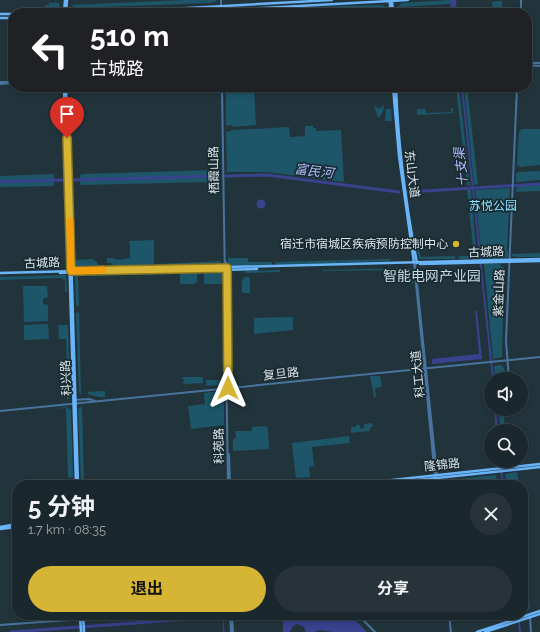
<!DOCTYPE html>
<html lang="zh">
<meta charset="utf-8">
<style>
:root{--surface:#1a272c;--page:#273338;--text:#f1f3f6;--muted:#9fa5a9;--line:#384448;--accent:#d6b534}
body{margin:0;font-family:Raleway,"Noto Sans SC",sans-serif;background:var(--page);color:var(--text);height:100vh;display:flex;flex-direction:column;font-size:15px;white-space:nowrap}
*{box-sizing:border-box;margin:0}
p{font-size:13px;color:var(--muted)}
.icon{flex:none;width:22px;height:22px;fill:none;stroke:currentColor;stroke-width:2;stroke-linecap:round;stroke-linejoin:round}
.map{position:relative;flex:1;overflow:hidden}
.panel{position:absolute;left:12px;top:480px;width:516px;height:140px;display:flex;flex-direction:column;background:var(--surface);border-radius:16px;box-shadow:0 2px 6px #0003,0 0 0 1px var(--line)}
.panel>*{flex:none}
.guide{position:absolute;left:8px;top:8px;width:524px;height:84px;border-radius:16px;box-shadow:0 2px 6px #0003,0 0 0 1px var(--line);background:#202124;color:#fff;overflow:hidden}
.fabs{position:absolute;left:484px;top:372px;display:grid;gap:8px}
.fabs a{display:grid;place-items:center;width:44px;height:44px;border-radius:50%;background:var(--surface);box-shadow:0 2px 6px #0003,0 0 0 1px var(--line);font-size:20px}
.pin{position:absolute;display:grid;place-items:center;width:34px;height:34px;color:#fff;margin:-41px -17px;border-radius:50% 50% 50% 0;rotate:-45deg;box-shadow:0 0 4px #0007}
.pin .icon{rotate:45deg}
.me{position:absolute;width:44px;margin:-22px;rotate:0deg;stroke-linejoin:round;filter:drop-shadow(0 0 3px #0008)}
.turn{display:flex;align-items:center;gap:14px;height:84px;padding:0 16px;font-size:18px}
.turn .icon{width:52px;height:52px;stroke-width:2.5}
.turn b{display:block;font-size:28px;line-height:34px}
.round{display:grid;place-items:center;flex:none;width:42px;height:42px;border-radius:21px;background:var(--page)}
.head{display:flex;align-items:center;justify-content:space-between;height:68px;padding:0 16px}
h1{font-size:24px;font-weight:700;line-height:30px}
.action{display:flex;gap:8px;margin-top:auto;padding:8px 16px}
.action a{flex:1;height:46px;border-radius:24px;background:var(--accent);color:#111;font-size:16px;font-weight:700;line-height:46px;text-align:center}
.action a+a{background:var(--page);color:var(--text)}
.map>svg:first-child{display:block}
.green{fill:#1d5668}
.water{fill:#38428d}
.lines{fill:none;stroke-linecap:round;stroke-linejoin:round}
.stream{stroke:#38428d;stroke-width:1}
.canal{stroke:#38428d;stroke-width:2}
.river{stroke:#38428d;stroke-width:3}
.minor{stroke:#47749e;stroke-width:2}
.major{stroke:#6ab4f9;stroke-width:2.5}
.route-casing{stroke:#8b7622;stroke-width:10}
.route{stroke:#d6b534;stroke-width:7}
.slow{stroke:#f59e0b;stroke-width:7}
.poi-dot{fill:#d6b534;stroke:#192a31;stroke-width:1.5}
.labels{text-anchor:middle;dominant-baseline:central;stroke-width:3.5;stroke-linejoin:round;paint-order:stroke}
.street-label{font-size:12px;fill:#dce7eb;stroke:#192a31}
.park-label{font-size:12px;fill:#8be0fe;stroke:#192a31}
.poi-label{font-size:12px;fill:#dce7eb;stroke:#192a31;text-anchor:end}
.water-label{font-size:13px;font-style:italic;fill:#acbbfb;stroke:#192a31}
.quarter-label{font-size:14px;fill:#c5dbe3;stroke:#192a31}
</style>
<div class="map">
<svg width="540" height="632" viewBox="0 0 540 632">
<rect width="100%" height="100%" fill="#22343b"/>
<path class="green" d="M185,0H217L215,2L210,3L74,8L72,5Z
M450,0L451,4L397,7L402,3Z
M49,1L50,3H55V1L60,5L58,8H45V5H49Z
M502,1V10H493L492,2Z
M383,5L387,9L294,13H227L343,6Z
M226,87H228V90L254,89L256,125L233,127L232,125L226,126Z
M456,87H459L470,185H467Z
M464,87H467L478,184L474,185Z
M384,102C384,108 383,115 378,118L374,105L377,108H380L384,105Z
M451,108H453V113L417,115V109H425L426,113L451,112Z
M386,109H391L392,121H385Z
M305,126H313V128H316V131L341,130L344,182L267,172H227L226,132L234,130L289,127L290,137L305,136Z
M522,129H540V165L520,167L517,165L519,131Z
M214,170L215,179L211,182L81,185L80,184V175L82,174Z
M540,171V180L516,182V174L518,172Z
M54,174V184L53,186L0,187V176Z
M540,185V191L516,192L517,186Z
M510,188L507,250L508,251V257L503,259L482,260L475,190Z
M467,190H471L477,260L459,259V256H474Z
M413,231L421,257L455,256V259H420L419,258Z
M154,240V268L109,269L107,266L113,265L111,263H107V258H112L117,260L130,258V244H129V241Z
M540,253V257H515L512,256V254Z
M228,258H248V262H272V265L230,266L228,265Z
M390,259V261L276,265L275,262Z
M76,260L92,259L97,262L98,265H104V268L102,269L78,270L76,266Z
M221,261V265L219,266L158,268L157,264Z
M484,264H499L504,268L502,354V357L493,359Z
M410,268L412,269L413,284H412L410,271L408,270L322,271V270Z
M280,270V272L245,273L246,271Z
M221,271L222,273V284H204V274L205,272Z
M201,272V274H197V282L194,284H180V274L78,276L79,306L76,305L75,275L76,274Z
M66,275L67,292H65V280L61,278L0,280V277Z
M244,277H249L250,279V293H244L242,292V281Z
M23,286H47L48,297L43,299V304L48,305V321L24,322Z
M79,312L81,394H80L79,392L76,313Z
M293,317V330L254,334V318Z
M48,324L49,339L24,340V325Z
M58,325H68L69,365H67L66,339H59Z
M501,365L504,368L506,379H495L494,366Z
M66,369L69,371L70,397L67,400Z
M370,376H380L382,387L375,388L376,397H374Z
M182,377H201L203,378V383L183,384L184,379H182Z
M206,380H223V383L221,385L206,386Z
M105,391V397H98L88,394V392Z
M222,391L224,393V425L191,429L188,406L205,404L204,393Z
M82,406L84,482H81L78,409Z
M66,407L71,410L73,477L68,478L66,408L51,409Z
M498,409H509L510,415L504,416L505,431H501Z
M371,423L374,425L370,428V431L351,433V427H356V425H359L361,429L364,428V424Z
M266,426L268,428L269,449L233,451V439L236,438L235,431H252V427Z
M349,436L350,443L312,447L314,466L309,467L310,477L296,478L292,443Z
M517,472L519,485H507L505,474Z
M496,475L497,485H440L439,481Z
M523,533L530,609L523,612Z"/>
<path class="water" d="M450,0H456L457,12H451Z
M256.5 204a4.5 4.5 0 1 1 9 0a4.5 4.5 0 1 1-9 0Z
M475,310L477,311L482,359L432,364V359L479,354Z
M234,615H350L367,632H333L320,630L315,632H306L304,627L297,624L293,626L290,632H283V620C277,616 270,616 264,620L258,617L234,619Z"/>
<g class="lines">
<path class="stream" d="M223,617L224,632"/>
<path class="canal" d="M462,87L479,246
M479,248L493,379
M495,409L497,431
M500,461L503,485
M518,615L520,632"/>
<path class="river" d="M226,176L267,175L399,192
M73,180L220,176
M0,182L63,180
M408,192L540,184
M11,632L232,616"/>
<path class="minor" d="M221,13V0
M521,13V0
M527,63H540
M527,65L540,66
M0,82H13
M0,84L13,83
M222,87L228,485
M226,262L227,320
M414,263L435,477
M417,263L415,264L438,485
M509,379L506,341L517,87
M74,400L89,399L95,401
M512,409L513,414
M0,411L540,357
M229,454L230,485
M230,615L231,632
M232,615L233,632
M358,615L375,632
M449,615L451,632
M530,617L531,632
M0,625L139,615"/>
<path class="major" d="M390,0V13
M392,0L393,13
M50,13L115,12L332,0
M64,13L65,0
M66,13L67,0
M172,13L408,0
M0,14H13
M0,18H13
M64,87L76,485
M66,87L78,485
M393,87L399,156L414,263
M396,87C398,146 406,205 417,263
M420,264L540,261
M222,270L257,269
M0,273L540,259
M60,273L81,272
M346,485L540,464
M371,485L540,467
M0,527L17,524
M0,529L17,527
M80,615L81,632
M83,615L84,632
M477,632L540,611
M485,632L540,614"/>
</g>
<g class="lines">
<defs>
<path id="route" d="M67,138L71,271L227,268L228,388"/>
</defs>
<use href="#route" class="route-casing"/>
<use href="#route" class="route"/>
<path class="slow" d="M70,221L71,271L103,270"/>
</g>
<circle class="poi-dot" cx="456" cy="244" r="4"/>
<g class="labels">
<g class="street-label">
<text transform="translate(214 170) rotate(-91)">栖霞山路</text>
<text transform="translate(412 174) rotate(83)">东山大道</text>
<text transform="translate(486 252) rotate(-2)">古城路</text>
<text transform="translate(42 263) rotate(-2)">古城路</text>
<text transform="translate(499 293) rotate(-88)">紫金山路</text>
<text transform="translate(281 374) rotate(-6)">复旦路</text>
<text transform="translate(418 374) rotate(-96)">科工大道</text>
<text transform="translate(66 378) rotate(-92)">科兴路</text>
<text transform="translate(219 446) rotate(-91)">科苑路</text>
<text transform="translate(442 465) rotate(-6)">隆锦路</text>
</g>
<g class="park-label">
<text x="493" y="206">苏悦公园</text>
</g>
<g class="poi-label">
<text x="448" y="244">宿迁市宿城区疾病预防控制中心</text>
</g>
<g class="water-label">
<text transform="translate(461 167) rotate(-96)">十支渠</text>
<text transform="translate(314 171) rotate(7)">富民河</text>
</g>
<g class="quarter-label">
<text x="432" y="276">智能电网产业园</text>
</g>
</g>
</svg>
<div class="fabs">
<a><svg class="icon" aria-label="sound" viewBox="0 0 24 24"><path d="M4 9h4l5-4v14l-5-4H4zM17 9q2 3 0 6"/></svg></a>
<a><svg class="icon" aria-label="search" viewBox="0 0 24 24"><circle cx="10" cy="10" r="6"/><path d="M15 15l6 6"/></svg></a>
</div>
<div class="pin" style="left:67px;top:138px;background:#d93025"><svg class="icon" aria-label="arrive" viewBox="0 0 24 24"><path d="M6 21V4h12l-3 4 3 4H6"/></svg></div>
<svg class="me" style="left:228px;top:388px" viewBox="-20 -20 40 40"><path d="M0-17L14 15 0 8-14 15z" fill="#d6b534" stroke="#fff" stroke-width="4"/></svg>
<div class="guide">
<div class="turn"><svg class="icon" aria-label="left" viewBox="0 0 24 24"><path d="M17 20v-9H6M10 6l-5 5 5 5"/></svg><div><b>510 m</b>古城路</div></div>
</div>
<section class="panel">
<div class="head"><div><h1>5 分钟</h1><p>1.7 km · 08:35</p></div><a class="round"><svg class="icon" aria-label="close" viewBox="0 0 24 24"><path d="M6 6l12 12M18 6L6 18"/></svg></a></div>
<div class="action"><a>退出</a><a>分享</a></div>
</section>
</div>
